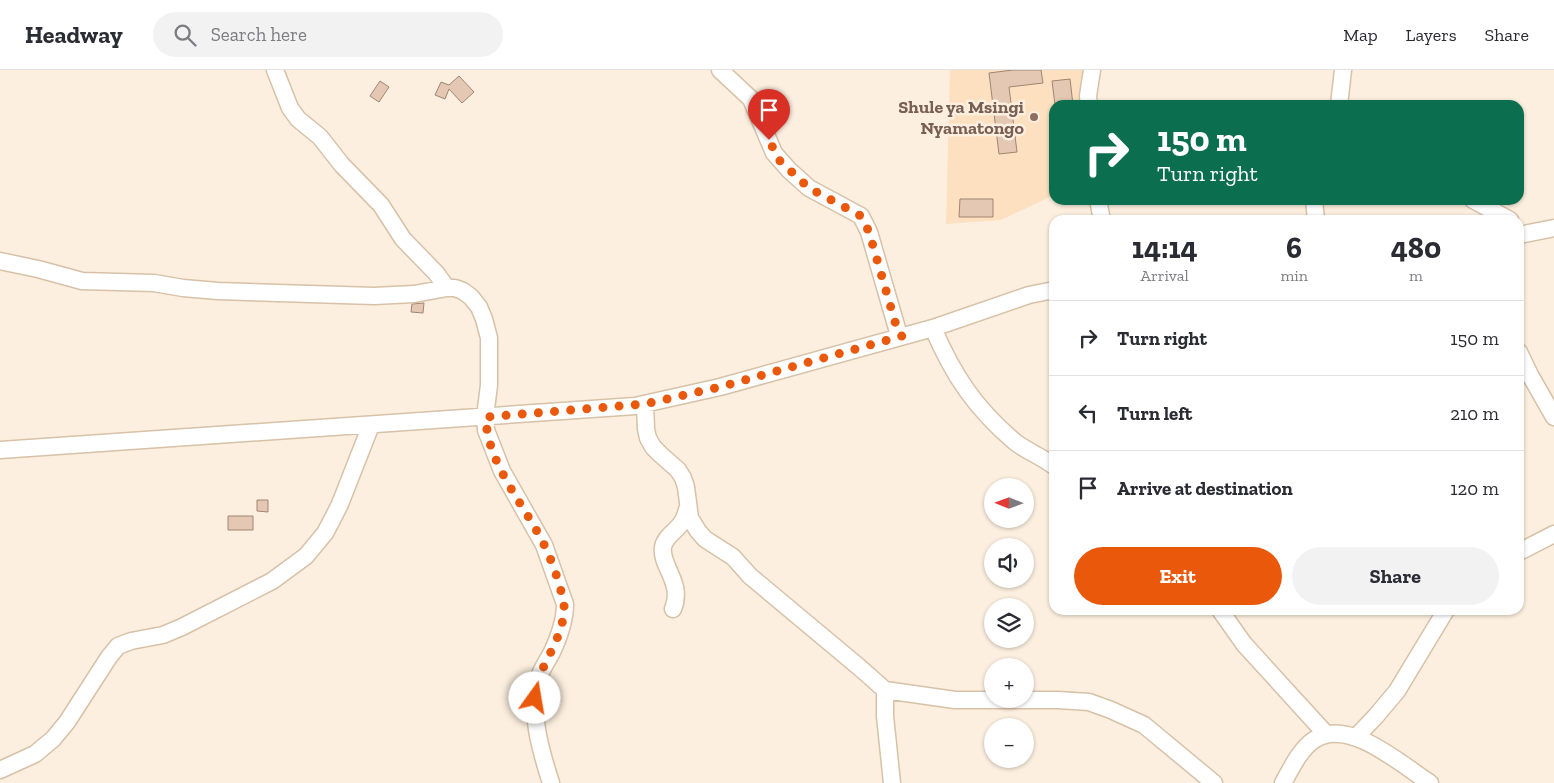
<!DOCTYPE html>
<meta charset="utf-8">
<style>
:root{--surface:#fff;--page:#f2f2f3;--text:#2b2b33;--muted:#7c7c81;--line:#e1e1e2;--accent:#ea580c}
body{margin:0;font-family:"Zilla Slab",serif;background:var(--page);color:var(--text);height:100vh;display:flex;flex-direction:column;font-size:19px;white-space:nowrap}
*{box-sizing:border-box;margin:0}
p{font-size:16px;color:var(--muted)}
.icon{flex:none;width:28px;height:28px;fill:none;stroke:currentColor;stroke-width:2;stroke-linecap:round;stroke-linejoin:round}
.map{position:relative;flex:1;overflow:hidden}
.details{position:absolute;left:1049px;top:145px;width:475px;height:400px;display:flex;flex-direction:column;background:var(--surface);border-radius:15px;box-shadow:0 1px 4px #0004}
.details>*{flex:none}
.banner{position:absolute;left:1049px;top:30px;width:475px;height:105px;border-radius:15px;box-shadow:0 1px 4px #0004;background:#0b6e4f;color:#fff;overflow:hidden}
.needle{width:32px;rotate:271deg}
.controls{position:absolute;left:984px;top:408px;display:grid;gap:10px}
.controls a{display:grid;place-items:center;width:50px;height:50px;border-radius:50%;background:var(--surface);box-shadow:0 1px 4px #0004;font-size:25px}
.pin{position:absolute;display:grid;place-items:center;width:42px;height:42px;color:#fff;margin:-51px -21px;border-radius:50% 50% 50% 0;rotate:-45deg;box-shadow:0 0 5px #0007}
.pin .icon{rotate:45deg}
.me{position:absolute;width:55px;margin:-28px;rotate:13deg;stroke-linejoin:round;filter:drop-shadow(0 0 4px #0008)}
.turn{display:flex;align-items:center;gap:18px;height:105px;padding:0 25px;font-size:22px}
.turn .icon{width:65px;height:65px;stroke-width:2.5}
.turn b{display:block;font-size:35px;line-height:42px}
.eta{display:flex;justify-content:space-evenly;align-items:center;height:85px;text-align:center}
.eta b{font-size:30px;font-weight:800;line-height:35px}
.action{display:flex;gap:10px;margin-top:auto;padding:10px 25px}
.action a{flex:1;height:58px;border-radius:30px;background:var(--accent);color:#fff;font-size:20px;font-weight:800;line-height:58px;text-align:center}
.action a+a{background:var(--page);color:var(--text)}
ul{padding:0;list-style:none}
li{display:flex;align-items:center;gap:15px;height:75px;padding:0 25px;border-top:1px solid var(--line)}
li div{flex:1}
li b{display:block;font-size:19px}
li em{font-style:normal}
header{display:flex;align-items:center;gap:30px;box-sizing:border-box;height:70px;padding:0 25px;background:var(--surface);border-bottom:1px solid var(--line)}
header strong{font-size:24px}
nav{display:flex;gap:28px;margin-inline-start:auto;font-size:18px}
.search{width:350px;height:45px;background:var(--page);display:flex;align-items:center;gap:12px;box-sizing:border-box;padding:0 18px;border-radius:28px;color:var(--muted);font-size:19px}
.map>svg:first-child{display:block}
.built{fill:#fce0bf}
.building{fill:#e5c8b3;stroke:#9f8571}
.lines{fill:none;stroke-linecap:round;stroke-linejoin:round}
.minor-casing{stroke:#d7c1a7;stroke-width:19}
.minor{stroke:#fff;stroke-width:16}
.route{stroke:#ea580c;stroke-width:9;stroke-dasharray:0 16.2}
.education-dot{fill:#8d6e63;stroke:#fcefdf;stroke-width:2}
.labels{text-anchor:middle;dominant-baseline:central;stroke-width:5;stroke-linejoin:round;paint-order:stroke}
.education-label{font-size:18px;font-weight:bold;fill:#785e54;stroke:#fcefdf;text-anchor:end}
</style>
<header>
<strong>Headway</strong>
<div class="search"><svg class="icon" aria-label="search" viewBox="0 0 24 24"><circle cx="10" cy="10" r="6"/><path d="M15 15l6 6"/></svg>Search here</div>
<nav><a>Map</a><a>Layers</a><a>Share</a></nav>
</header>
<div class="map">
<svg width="1554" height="713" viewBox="0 0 1554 713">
<rect width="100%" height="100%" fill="#fcefdf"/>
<path class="built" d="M950,0H1084V35H1054V125L1001,150L946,154Z"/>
<path class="building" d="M1013,0H1041L1043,13L1009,17L1017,82L999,84L989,3Z
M459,6L474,22L462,33L449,19L445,29L435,25L441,12L449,15Z
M1070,9L1073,35H1055L1052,11Z
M380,11L389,17L379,32L370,26Z
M960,129H993V147H959Z
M424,233L423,243L411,242L412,234Z
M257,430H268V442L257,441Z
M228,446H253V460H228Z"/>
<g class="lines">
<defs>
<path id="minor" d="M275,0L290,38L298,49L320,67L342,95L381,135L403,169L436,203L447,218
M720,0L751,29L774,83L789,100L809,118L861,146L869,162L898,262L902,266
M1089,35L1088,26L1092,0
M1339,35L1343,0
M1098,130L1102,150
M1314,130L1316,150
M1473,130L1510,150
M1519,165L1554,158
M0,191L38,199L82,211L154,213L183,218L218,221L374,226L414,224L447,218H455L463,221L471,227L479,237L484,249L489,268V315L485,347L486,360L502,401L544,475L565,534C565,551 559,567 552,582C548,590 542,598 539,607C528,639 541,682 551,713
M933,258C953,305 975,338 1015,372C1027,381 1042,387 1054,396
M1519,282L1530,305L1554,347
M645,334L646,359L648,368L653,377L660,384L678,400L683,408L686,417L690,448L698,461L705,469L733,487L750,506L859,597L885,620L955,630H1058L1089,632L1111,640L1144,655L1214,713
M0,380L635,336L720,317L933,258L1029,225L1054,220
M1519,482L1554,464
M673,539C684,513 660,496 663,477C665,466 677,461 682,452C685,448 686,442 688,437
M1220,540L1244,574L1326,664
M885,620V646L892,713
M1356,667L1376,646L1397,621L1446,540
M0,700L35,684L53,669L67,652L109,587L118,576L131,571L163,565L182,557L272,511L306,486L325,463L333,448L340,434L371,355
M1283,713C1291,699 1300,679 1314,670C1348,646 1403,696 1430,713"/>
</defs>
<use href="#minor" class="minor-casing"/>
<use href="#minor" class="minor"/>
</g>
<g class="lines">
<path class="route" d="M535,628C536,621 537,612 540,605C550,581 565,561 564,534C560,513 550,484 539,465C520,430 486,389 486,347L645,334L720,317L902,266L898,262L869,162L861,146L809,118L779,90L769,70"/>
</g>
<circle class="education-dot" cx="1034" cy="47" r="5"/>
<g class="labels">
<g class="education-label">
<text x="1024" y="37">Shule ya Msingi<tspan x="1024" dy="21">Nyamatongo</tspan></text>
</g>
</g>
</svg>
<div class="controls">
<a><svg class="needle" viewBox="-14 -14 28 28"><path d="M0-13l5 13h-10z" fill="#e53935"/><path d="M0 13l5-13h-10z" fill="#7c7c81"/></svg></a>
<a><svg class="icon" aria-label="sound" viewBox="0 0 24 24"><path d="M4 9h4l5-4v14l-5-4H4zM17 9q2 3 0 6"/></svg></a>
<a><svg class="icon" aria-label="layers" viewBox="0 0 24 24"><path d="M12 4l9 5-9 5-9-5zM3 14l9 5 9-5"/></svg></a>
<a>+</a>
<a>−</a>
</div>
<div class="pin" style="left:769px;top:70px;background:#d93025"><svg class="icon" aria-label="arrive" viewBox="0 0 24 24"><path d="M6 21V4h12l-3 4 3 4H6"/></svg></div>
<svg class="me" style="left:535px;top:628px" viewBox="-20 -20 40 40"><circle r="19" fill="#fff"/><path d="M0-13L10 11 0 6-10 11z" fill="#ea580c"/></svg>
<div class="banner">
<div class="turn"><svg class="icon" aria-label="right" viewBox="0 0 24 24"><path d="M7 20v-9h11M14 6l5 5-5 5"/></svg><div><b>150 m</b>Turn right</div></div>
</div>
<section class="details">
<div class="eta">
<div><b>14:14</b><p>Arrival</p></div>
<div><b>6</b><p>min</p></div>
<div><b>480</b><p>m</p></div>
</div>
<ul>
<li><svg class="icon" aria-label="right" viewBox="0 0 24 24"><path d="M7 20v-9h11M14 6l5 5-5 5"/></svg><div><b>Turn right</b></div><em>150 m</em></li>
<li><svg class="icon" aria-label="left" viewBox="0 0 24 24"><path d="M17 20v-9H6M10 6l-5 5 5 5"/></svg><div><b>Turn left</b></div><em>210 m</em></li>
<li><svg class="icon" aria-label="arrive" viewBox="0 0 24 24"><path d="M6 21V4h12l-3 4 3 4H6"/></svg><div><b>Arrive at destination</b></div><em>120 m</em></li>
</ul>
<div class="action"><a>Exit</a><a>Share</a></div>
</section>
</div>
